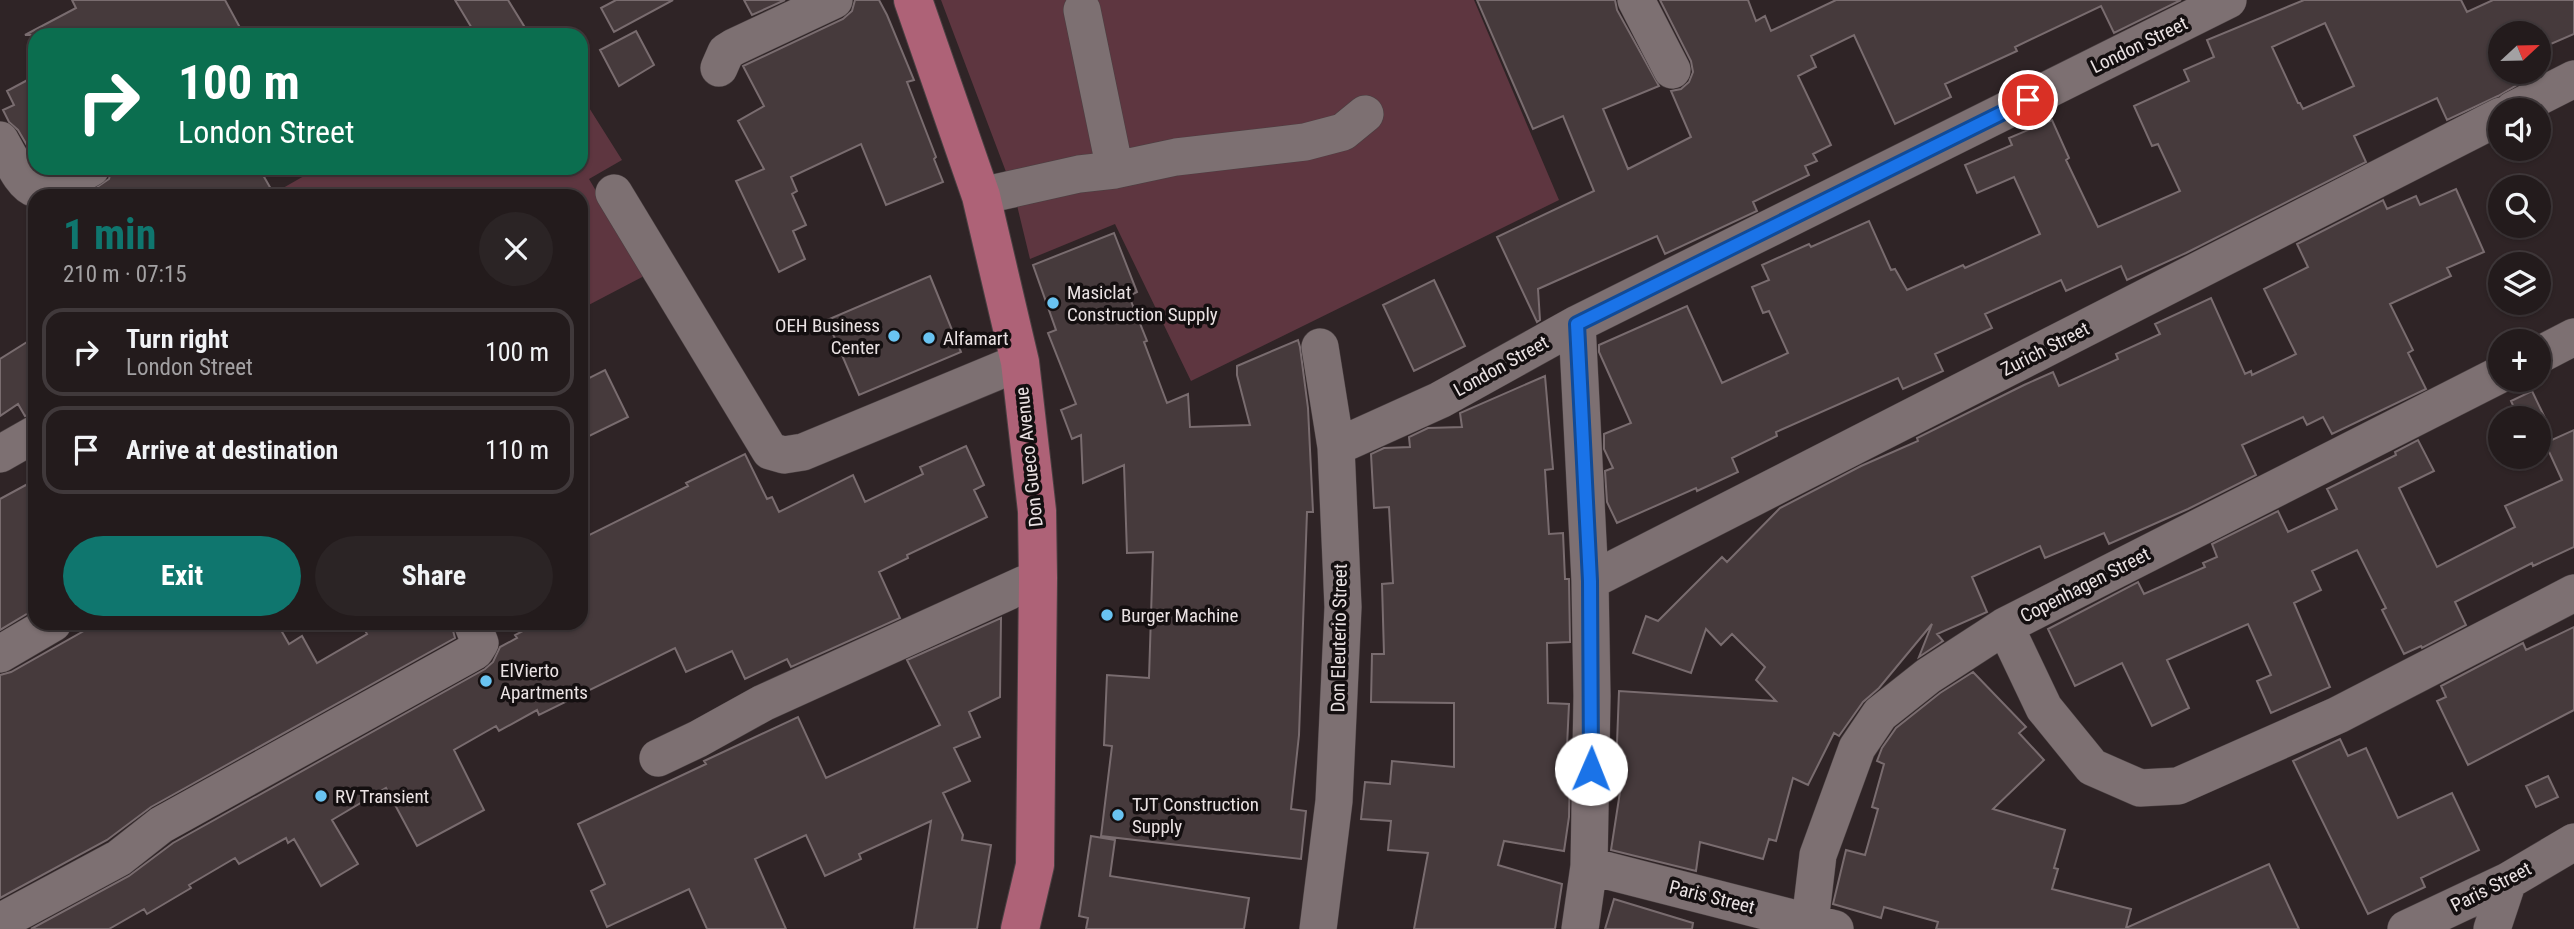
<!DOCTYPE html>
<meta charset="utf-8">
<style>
:root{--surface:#231b1c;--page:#2b2425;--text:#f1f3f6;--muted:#a3a1a3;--line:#40393b;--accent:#0f766e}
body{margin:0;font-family:"Roboto Condensed",sans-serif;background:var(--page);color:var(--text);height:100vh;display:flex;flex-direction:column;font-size:26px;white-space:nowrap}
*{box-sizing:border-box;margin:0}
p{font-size:23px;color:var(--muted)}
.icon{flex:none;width:38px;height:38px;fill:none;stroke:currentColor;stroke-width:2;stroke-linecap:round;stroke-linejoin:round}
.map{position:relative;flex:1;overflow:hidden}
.sheet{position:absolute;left:28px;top:189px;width:560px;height:441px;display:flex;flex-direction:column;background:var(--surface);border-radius:21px;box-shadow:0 2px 5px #0004,0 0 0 2px var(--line)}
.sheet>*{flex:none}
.guide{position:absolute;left:28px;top:28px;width:560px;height:147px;border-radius:21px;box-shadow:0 2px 5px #0004,0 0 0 2px var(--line);background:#0b6e4f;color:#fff;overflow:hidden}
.needle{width:46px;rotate:68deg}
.tools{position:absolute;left:2488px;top:21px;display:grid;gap:14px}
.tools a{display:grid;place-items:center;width:63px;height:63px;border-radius:50%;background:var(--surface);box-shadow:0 2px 5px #0004,0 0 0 2px var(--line);font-size:35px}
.pin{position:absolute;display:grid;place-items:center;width:60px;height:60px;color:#fff;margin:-30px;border:4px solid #fff;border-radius:50%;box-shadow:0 2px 7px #0007}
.me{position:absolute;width:77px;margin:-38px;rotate:1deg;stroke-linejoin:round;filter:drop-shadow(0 0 5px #0008)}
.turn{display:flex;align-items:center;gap:24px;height:147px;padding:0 35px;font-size:32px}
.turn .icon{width:91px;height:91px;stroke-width:2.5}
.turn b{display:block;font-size:49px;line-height:60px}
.round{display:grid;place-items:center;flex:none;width:74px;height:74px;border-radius:37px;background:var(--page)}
.overview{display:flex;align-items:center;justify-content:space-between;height:119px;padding:0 35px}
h1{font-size:42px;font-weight:700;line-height:52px;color:var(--accent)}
.cta{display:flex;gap:14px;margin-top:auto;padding:14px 35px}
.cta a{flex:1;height:80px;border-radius:42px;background:var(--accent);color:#fff;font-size:28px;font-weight:700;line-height:80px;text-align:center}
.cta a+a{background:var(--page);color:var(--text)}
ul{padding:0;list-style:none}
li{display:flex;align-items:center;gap:21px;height:88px;margin:0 14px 10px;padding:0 21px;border:4px solid var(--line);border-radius:21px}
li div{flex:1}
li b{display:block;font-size:26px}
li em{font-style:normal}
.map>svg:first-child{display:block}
.green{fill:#5e3640}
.building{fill:#463a3c;stroke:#796c6f;stroke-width:2;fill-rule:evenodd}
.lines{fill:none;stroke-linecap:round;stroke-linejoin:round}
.minor-casing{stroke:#4a4042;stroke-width:38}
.major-casing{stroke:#4a4042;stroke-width:40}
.minor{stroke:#7d7072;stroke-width:37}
.major{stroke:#ae6277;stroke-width:38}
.route-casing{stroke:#114b97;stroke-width:18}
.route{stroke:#1a73e8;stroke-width:12}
.poi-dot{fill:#69c3f1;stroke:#140f10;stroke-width:2.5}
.labels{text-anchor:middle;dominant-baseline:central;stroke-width:7;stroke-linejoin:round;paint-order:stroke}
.street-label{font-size:19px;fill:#eae2e3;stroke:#140f10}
.poi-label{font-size:19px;fill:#eae2e3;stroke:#140f10;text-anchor:start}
</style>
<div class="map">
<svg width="2574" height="929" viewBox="0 0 2574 929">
<rect width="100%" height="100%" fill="#2f2426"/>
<path class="green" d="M941,0H1474L1559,200L1191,381L1115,224L1030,259L1014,193Z
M581,95L622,160L589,179L646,275L581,309V196H269L318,168H581Z"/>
<path class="building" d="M72,0H225L244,35H25L76,8Z
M455,0H508L524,26L508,35H476Z
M616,0H673L614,32L601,8Z
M744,0H785L752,15Z
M855,0H879L887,15L914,80L907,82L936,157L934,159L943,182L886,205L861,144L791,177L797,191L792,194L806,225L793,231L805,259L779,272L736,181L764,169L738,121L764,106L743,66L843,19L852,11Z
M1477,0H1615L1617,10L1659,86L1603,109L1628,169L1691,137L1671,91L1681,89L1689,82L1693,72L1691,61L1660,0H1748L1756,21L1765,16L1771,31L1836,0H2181L2114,33L2101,6L2015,47L2017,51L1945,84L1951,97L1895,124L1854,35L1811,56L1816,67L1798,76L1831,145L1813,154L1817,161L1805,166L1809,175L1753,202L1757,211L1665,254L1657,236L1538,289L1540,320L1537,322L1497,237L1594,191L1563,116L1533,129Z
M2304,0H2461L2467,12L2493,0H2574V34L2539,49V33H2501V72H2518L2522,82L2498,96L2447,120L2437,98L2354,136L2366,162L2186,253L2127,280L2121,266L2066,291L2061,280L1985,314L1992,328L1935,354L1943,371L1903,389L1898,378L1776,432L1777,436L1732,458L1738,472L1697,491L1696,488L1617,523L1607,502L1605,471L1613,468L1604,449V434L1631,423L1599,352V345L1687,306L1722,383L1788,353L1769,311L1763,313L1752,287L1769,280L1762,265L1809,244L1811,247L1869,221L1891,270L1895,269L1907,290L1963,265L1965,268L2040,234L2014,177L1977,193L1965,165L2012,145L2009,138L2052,120L2069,158L2066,160L2098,227L2180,191L2158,144L2152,146L2134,106L2189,81L2184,70L2214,57L2207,40ZM2325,23L2354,86L2303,109L2300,103H2298L2272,47Z
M636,31L654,65L619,86L600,50Z
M35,76V159L18,130L9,122L3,110L14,105L7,91Z
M112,168H259L275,196H84L109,179Z
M2456,189L2484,252L2447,268L2451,276L2390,304L2413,350L2408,353L2426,389L2332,434L2323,417L2307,425L2303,417L2242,445L2256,475L2188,509L2109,544L2104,533L2045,558L2040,546L1972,577L1987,612L1937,634L1943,641L1919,657L1932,624L1879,688L1863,702L1839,736L1834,733L1808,785L1793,778L1776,841L1769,839L1763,859L1700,842L1696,871L1611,850L1620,792H1611L1612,769H1616L1619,691L1776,701L1756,680L1765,667L1732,634L1721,645L1706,629L1691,673L1633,653L1646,616L1658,621L1722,557L1727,562L1780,508L1861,466L1918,441L1917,438L2024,385L2053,372L2059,386L2118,359L2116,354L2160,334L2155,324L2211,298L2245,374L2251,371L2252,375L2296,354L2264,289L2308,267L2297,244L2383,200L2387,209L2416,196L2420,205Z
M1114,233L1137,292L1129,296L1147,341L1144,342L1167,403L1188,394L1190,427L1250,425L1237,375V366L1298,340L1300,347L1308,408L1313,512H1307L1299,735L1291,809L1306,811L1301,859L1101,836L1112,746L1104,745L1107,675L1149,678L1153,552L1127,553L1124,465L1083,483L1081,435L1072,439L1061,410L1076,404L1048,333L1056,330L1033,265Z
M930,276L961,352L859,395L827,320Z
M1434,280L1465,346L1414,371L1383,305Z
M35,337V413L25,416L18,404L0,416V359Z
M605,370L628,417L581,440V382Z
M1545,376L1553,469L1545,470L1549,534L1563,533L1565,579H1569L1570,642L1547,643L1548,703L1569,704L1566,768H1570L1569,817L1564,851L1504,841L1498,865L1562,884L1555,929H1414L1428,853L1388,850L1391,821L1361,819L1365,782L1390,784L1392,761L1454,767V703L1371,702L1372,654H1384L1382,584L1393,583L1389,507L1374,508L1371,454L1384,448L1410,447L1409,437L1428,428L1462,427L1460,413Z
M2532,391L2545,418H2519L2511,401Z
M2574,430V547L2533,566L2532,563L2455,602L2466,625L2422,648L2421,646L2404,654L2382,610L2386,608L2357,550L2312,571L2321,590L2294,603L2330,687L2271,713L2257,681L2271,675L2248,624L2167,660L2189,708L2152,726L2122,663L2075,686L2048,629L2138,582L2144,594L2205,567L2203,563L2217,557L2212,544L2278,511L2288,532L2337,509L2327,489L2396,455L2395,452L2418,440L2434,471L2399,488L2437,567L2515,527L2505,506L2562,480L2545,443Z
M966,446L984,485L974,490L987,517L907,555L908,558L879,572L900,618L791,667L787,659L745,679L732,651L686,672L675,648L539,715L537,710L499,731L496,726L454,750L484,810L417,846L386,788L332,820L358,864L321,886L294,839L288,843L286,838L239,864L235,858L189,885L191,888L147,914L144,909L109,929H31L129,876L173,843L485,669L493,662L500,647L517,638L515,635L538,623H581V539L688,486L686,483L745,454L767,499L772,497L779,512L853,475L865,502L923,474L920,467Z
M35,480V609L0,630V499Z
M1001,618L1000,697L969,712L980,737L954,748L970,781L943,793L963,835L962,840L991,845L977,929H914L931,821L859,854L861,859L825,876L806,835L755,859L786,929H707L689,889L607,927L591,891L605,884L578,824L706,764L704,761L798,717L826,778L940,725L907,660Z
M98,623H277L289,644L302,636L317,663L367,634L361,623H451L455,638L151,807L107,840L0,898V675L11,672Z
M2574,627V710L2468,765L2437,701L2446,697L2441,686L2523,643L2526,650Z
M1973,672L2026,727L2019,733L2044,760L1993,809L2065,830L2054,868L2058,869L2052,889L2131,909L2126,928L2269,864L2299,929H1936L1938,922L1884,907L1881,918L1833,904L1846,850L1865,855L1878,809L1872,807L1884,764L1877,761L1882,748L1896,728L1940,693Z
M2340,739L2348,756L2366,748L2398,818L2452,793L2479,850L2421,878L2425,887L2368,914L2293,761Z
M2548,776L2558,797L2536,807L2526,786Z
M1091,836L1115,840L1110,876L1249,898L1244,929H1086L1088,918L1079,916Z
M1614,899L1693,923L1692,929H1605Z"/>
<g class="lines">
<defs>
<path id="minor" d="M1636,0L1672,70
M1082,10L1115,170
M719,68L726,52L734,47L834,0
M2513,110L2574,79
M0,140C32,199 31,202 91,168
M614,193L770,451L784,455L803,452L1020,362
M981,196L1079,174L1115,170L1176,157L1305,142L1343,132L1365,114
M1577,324L1590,581L1592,696L1589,866L1580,929
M2539,355L2574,337
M1336,447L1440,400L1577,324L2228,0
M0,454L35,434
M1590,581L2501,116
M2005,626L2044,708L2092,767L2140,788L2178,786L2338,715L2574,593
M0,654L53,623
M658,758L698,739L763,703L1038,578
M1589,866L1835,929
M0,922L119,858L161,825L475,651L480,643L472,623
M1810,922L1818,855L1857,748L1880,714L1928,676L2005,626L2501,374
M1318,929L1334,801L1343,607L1336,447L1320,347
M2406,929L2508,881L2574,842
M2492,929L2508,881"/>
<path id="major" d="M913,0L981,196L1020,362L1037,511L1038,578L1035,865L1020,929"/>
</defs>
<use href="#minor" class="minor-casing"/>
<use href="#major" class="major-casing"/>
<use href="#minor" class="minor"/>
<use href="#major" class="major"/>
</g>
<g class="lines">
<defs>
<path id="route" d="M1591,769L1590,581L1577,324L2028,100"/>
</defs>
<use href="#route" class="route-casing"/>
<use href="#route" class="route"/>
</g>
<g class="poi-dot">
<circle cx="1053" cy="303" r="7"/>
<circle cx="894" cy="336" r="7"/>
<circle cx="929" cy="338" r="7"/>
<circle cx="1107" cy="615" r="7"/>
<circle cx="486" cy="681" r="7"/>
<circle cx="321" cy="796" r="7"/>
<circle cx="1118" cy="815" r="7"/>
</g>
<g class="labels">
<g class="street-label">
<text transform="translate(2139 45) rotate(-26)">London Street</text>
<text transform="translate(2045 349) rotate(-27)">Zurich Street</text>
<text transform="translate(1501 366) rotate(-29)">London Street</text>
<text transform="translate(1029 457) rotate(-96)">Don Gueco Avenue</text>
<text transform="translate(2085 585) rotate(-27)">Copenhagen Street</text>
<text transform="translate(1339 638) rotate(-89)">Don Eleuterio Street</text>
<text transform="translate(2491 887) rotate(-27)">Paris Street</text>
<text transform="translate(1712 897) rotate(14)">Paris Street</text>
</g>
<g class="poi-label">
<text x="1067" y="292">Masiclat<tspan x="1067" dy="22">Construction Supply</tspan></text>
<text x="880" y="325" text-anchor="end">OEH Business<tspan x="880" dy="22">Center</tspan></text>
<text x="943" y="338">Alfamart</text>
<text x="1121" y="615">Burger Machine</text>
<text x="500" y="670">ElVierto<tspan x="500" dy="22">Apartments</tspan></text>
<text x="335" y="796">RV Transient</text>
<text x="1132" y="804">TJT Construction<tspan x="1132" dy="22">Supply</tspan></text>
</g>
</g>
</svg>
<div class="tools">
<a><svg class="needle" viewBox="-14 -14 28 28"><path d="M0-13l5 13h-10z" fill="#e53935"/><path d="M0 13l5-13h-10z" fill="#a3a1a3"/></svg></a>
<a><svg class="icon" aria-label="sound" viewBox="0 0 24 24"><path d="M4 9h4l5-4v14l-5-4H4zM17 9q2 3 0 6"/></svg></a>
<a><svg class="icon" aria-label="search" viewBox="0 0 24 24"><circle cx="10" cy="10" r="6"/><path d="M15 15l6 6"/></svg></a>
<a><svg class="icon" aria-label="layers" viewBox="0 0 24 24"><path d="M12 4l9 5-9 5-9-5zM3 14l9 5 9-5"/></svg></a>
<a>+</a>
<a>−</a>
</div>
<div class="pin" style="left:2028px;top:100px;background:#d93025"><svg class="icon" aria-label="arrive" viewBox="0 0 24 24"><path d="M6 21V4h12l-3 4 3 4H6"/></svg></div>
<svg class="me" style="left:1591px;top:769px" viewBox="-20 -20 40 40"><circle r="19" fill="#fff"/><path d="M0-13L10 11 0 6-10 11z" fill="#1a73e8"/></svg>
<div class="guide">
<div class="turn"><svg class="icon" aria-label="right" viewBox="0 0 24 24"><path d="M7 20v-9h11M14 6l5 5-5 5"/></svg><div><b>100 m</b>London Street</div></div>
</div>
<section class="sheet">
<div class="overview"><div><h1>1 min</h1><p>210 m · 07:15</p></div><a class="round"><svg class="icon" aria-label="close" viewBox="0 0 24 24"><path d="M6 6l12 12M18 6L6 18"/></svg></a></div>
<ul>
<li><svg class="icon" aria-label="right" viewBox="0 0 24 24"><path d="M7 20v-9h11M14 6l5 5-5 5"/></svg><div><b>Turn right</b><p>London Street</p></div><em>100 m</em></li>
<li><svg class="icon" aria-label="arrive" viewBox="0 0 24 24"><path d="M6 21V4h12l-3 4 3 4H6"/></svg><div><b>Arrive at destination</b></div><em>110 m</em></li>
</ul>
<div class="cta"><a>Exit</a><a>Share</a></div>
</section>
</div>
